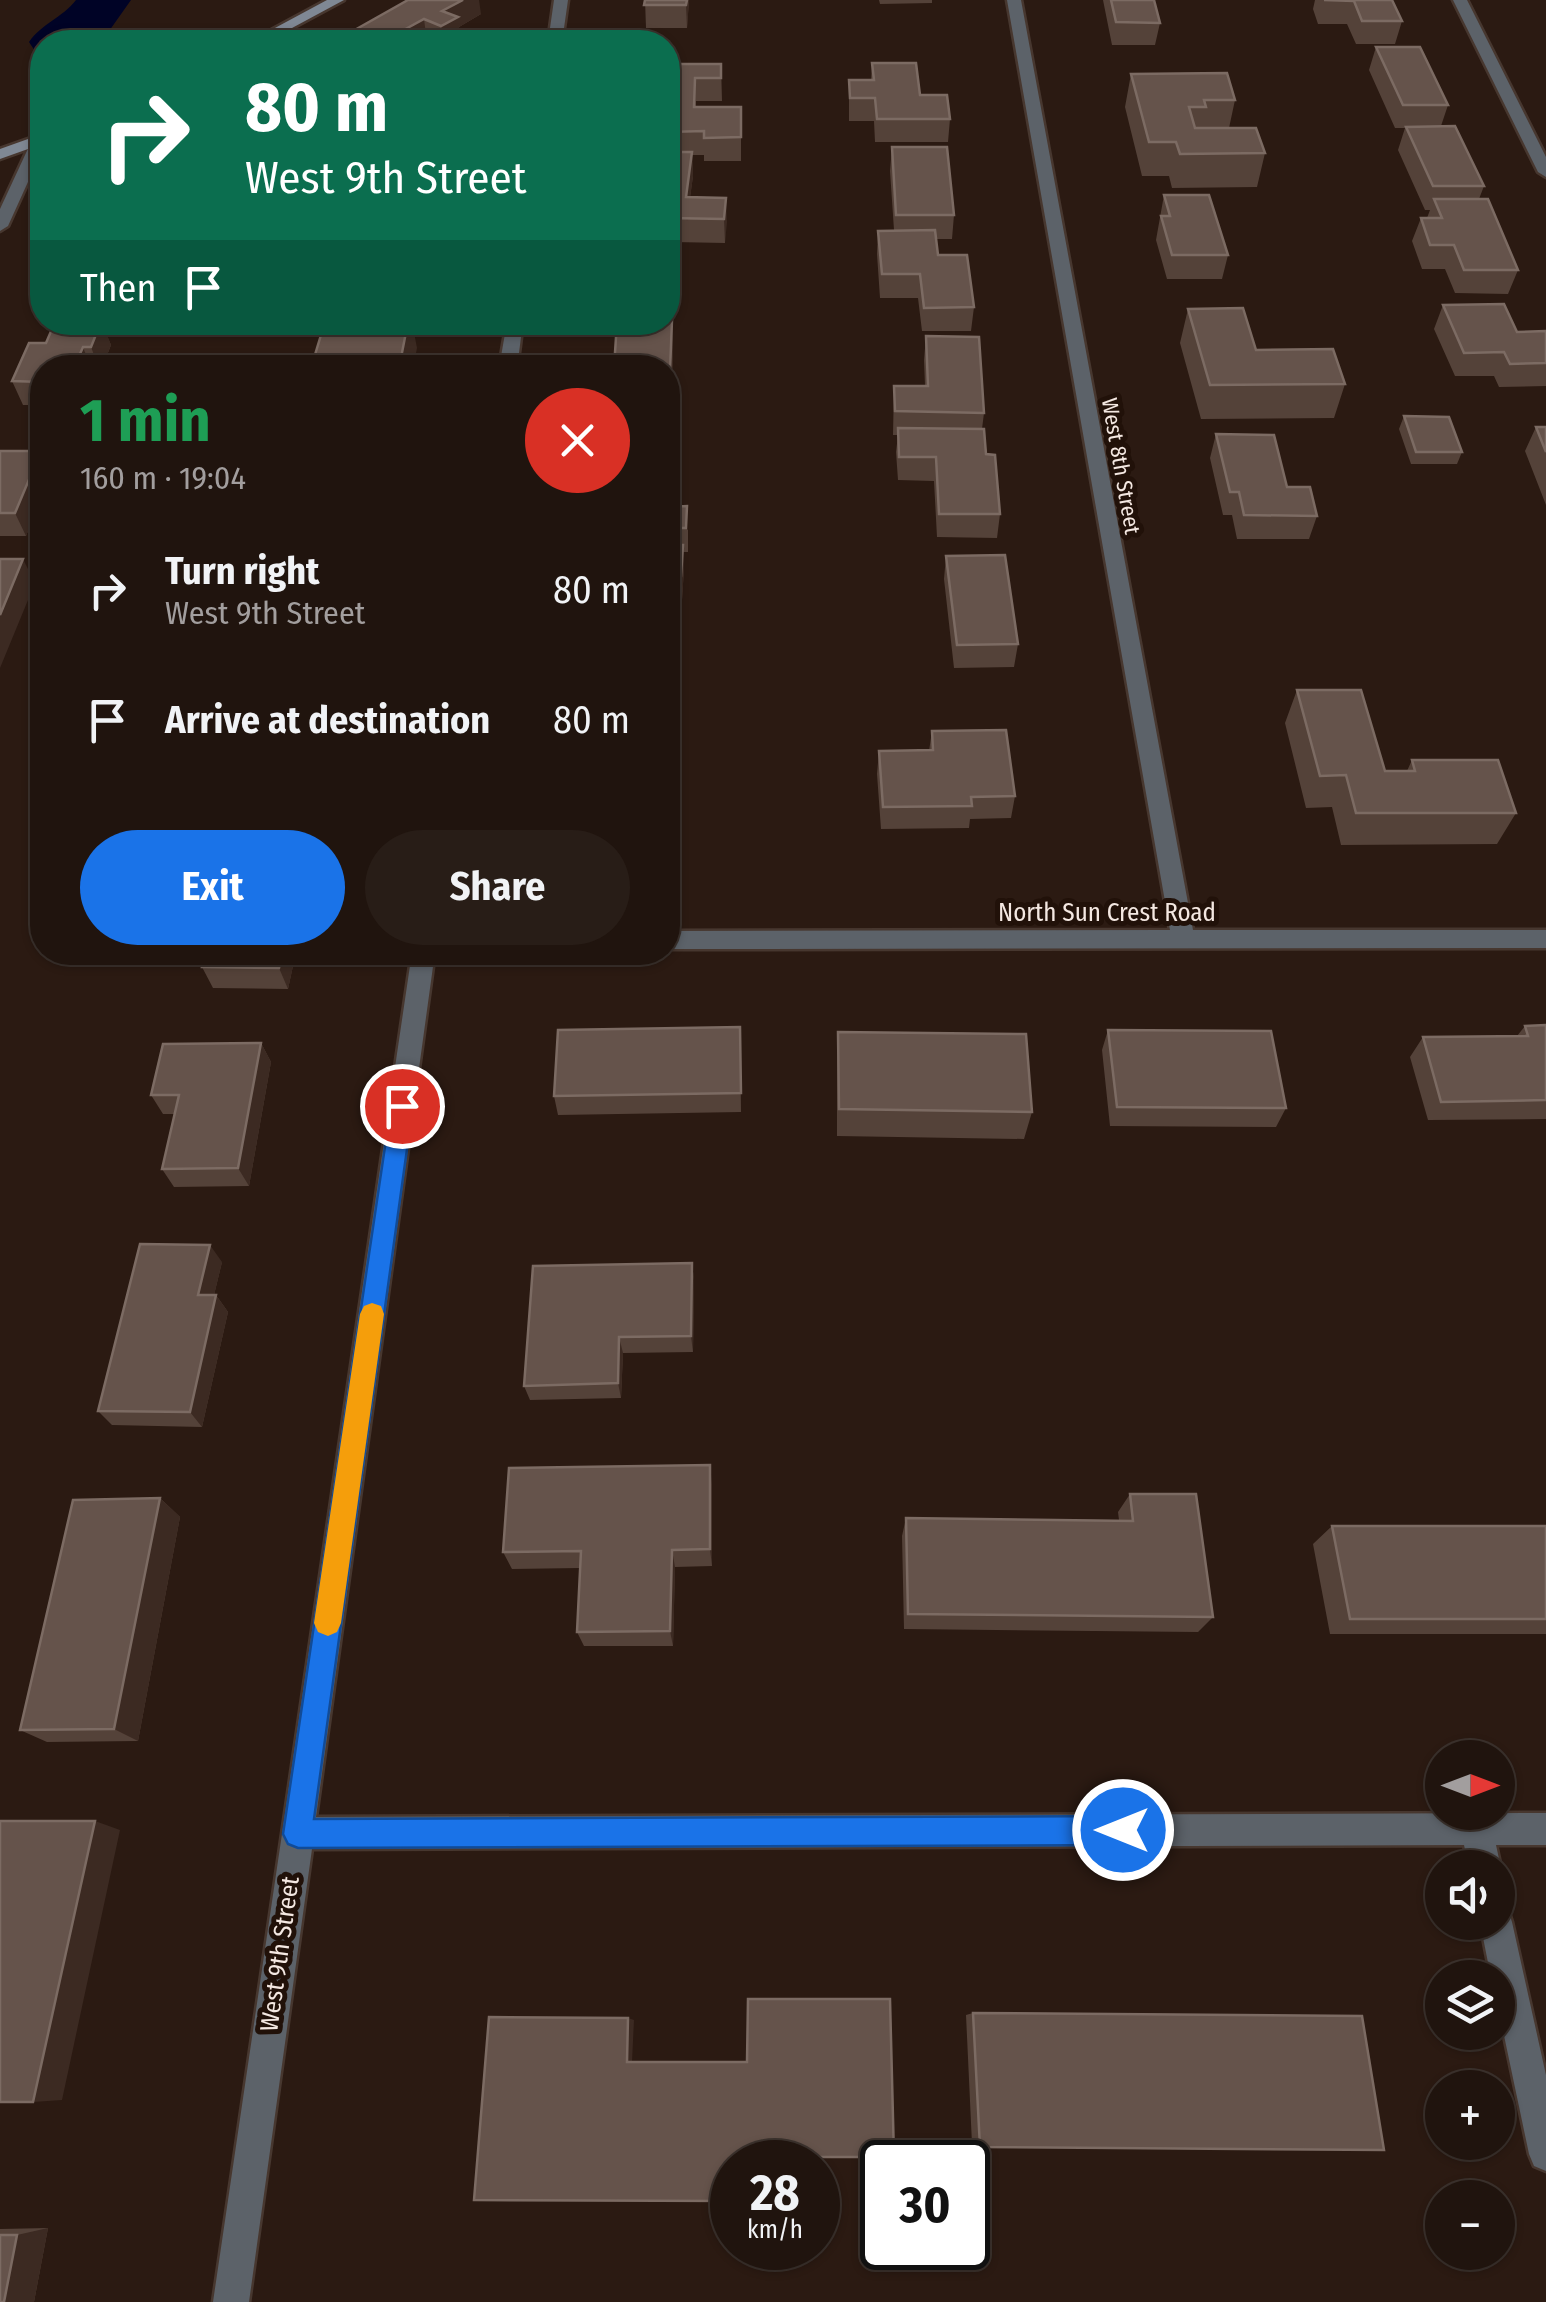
<!DOCTYPE html>
<meta charset="utf-8">
<style>
:root{--surface:#20140e;--page:#281d17;--text:#f1f3f6;--muted:#a29e9e;--line:#3d332e;--accent:#1a73e8}
body{margin:0;font-family:"Fira Sans Condensed",sans-serif;background:var(--page);color:var(--text);height:100vh;display:flex;flex-direction:column;font-size:38px;white-space:nowrap}
*{box-sizing:border-box;margin:0}
p{font-size:32px;color:var(--muted)}
.icon{flex:none;width:55px;height:55px;fill:none;stroke:currentColor;stroke-width:2;stroke-linecap:round;stroke-linejoin:round}
.map{position:relative;flex:1;overflow:hidden}
.drawer{position:absolute;left:30px;top:355px;width:650px;height:610px;display:flex;flex-direction:column;background:var(--surface);border-radius:40px;box-shadow:0 2px 8px #0004,0 0 0 2px var(--line)}
.drawer>*{flex:none}
.guide{position:absolute;left:30px;top:30px;width:650px;height:305px;border-radius:40px;box-shadow:0 2px 8px #0004,0 0 0 2px var(--line);background:#0b6e4f;color:#fff;overflow:hidden}
.needle{width:65px;rotate:90deg}
.controls{position:absolute;left:1425px;top:1740px;display:grid;gap:20px}
.controls a{display:grid;place-items:center;width:90px;height:90px;border-radius:50%;background:var(--surface);box-shadow:0 2px 8px #0004,0 0 0 2px var(--line);font-size:50px}
.speed{position:absolute;left:710px;top:2140px;display:flex;gap:20px;font-size:50px;font-weight:700;text-align:center}
.speed>*{display:grid;place-content:center;width:130px;height:130px;border-radius:50%;background:var(--surface);box-shadow:0 2px 8px #0004,0 0 0 2px var(--line);line-height:1}
.speed small{font-size:25px;font-weight:400}
.speed .limit{border:5px solid #111;border-radius:15px;background:#fff;color:#111}
.pin{position:absolute;display:grid;place-items:center;width:85px;height:85px;color:#fff;margin:-42px;border:5px solid #fff;border-radius:50%;box-shadow:0 2px 10px #0007}
.me{position:absolute;width:110px;margin:-55px;rotate:270deg;stroke-linejoin:round;filter:drop-shadow(0 0 8px #0008)}
.turn{display:flex;align-items:center;gap:35px;height:210px;padding:0 50px;font-size:45px}
.turn .icon{width:130px;height:130px;stroke-width:2.5}
.turn b{display:block;font-size:70px;line-height:85px}
.then{display:flex;align-items:center;height:95px;padding:0 50px;background:#0003;gap:20px;font-size:38px}
.round{display:grid;place-items:center;flex:none;width:105px;height:105px;border-radius:52px;background:var(--page)}
.summary{display:flex;align-items:center;justify-content:space-between;height:170px;padding:0 50px}
h1{font-size:60px;font-weight:700;line-height:75px;color:#1e9e55}
.cta{display:flex;gap:20px;margin-top:auto;padding:20px 50px}
.cta a{flex:1;height:115px;border-radius:60px;background:var(--accent);color:#fff;font-size:40px;font-weight:700;line-height:115px;text-align:center}
.cta a+a{background:var(--page);color:var(--text)}
ul{padding:0;list-style:none}
li{display:flex;align-items:center;gap:30px;height:130px;padding:0 50px}
li div{flex:1}
li b{display:block;font-size:38px}
li em{font-style:normal}
.map>svg:first-child{display:block}
.lines{fill:none;stroke-linecap:round;stroke-linejoin:round}
.river{fill:#000326;fill-rule:evenodd}
.street-casing{stroke:#47372f;stroke-width:5}
.secondary-casing{stroke:#47372f;stroke-width:5}
.street{fill:#5c6269;fill-rule:evenodd}
.secondary{fill:#7f8894;fill-rule:evenodd}
.wall{fill:#544239}
.shaded-wall{fill:#3c2a22}
.building{fill:#65534b;stroke:#7c6b63;stroke-width:2.5}
.route{fill:#1a73e8;stroke:#114b97;stroke-width:2.5}
.slow{fill:#f59e0b}
.labels{text-anchor:middle;dominant-baseline:central;stroke-width:10;stroke-linejoin:round;paint-order:stroke}
.far-street-label{font-size:22px;fill:#f4e8e2;stroke:#211109}
.street-label{font-size:25px;fill:#f4e8e2;stroke:#211109}
</style>
<div class="map">
<svg width="1546" height="2302" viewBox="0 0 1546 2302">
<rect width="100%" height="100%" fill="#2b1a12"/>
<g class="lines">
<path class="river" d="M76,0H131L102,41L42,42V55L37,54L29,42C41,24 62,18 76,0Z"/>
<defs>
<path id="street" d="M554,0H568L562,42H548Z
M1007,0H1021L1193,930H1546V948L668,949V931L1170,930Z
M1453,0H1467L1546,157V177L1538,172Z
M42,136V151L8,226L0,231V209L32,140Z
M507,322H523L517,368H499Z
M412,952H435L316,1817L1546,1813V1845H1496L1501,1868L1498,1877V1868H1469L1464,1845L312,1849L249,2302H213Z
M1498,1906L1508,1910L1512,1922L1546,2075V2171L1534,2166L1529,2154L1498,2007V1978H1491L1480,1922H1498Z"/>
<path id="secondary" d="M327,0H344L266,42H249Z
M42,134V144L0,159V149Z"/>
</defs>
<use href="#street" class="street-casing"/>
<use href="#secondary" class="secondary-casing"/>
<use href="#street" class="street"/>
<use href="#secondary" class="secondary"/>
</g>
<path class="wall" d="M408,0L481,14L459,27L461,40L456,42H356L353,31Z
M645,0H689L687,28H646Z
M879,0H932V3L880,4Z
M1103,0H1154L1160,23L1155,45H1112Z
M1315,0H1392L1402,21L1395,44H1356L1347,24H1318L1313,9Z
M1376,47L1448,105L1441,126L1484,186L1479,199L1518,270L1508,294L1455,293L1445,269H1422L1412,241L1421,218H1427L1430,210H1425L1398,150L1405,128H1395L1369,70Z
M872,63L920,95L950,119L948,142H875L874,121H849V80H871Z
M668,64H721L722,101H696V107H741V161H704V155H692L693,176L690,197L726,198L725,243L674,242L675,262L670,320L673,343L671,420H668Z
M1131,74L1235,100L1229,128L1265,153L1257,187L1172,188L1169,176H1142L1125,107Z
M892,147L954,215L952,239H936L938,255L974,307L971,331H922L918,298H880L877,254L878,231L894,230L890,171Z
M1164,195L1228,255L1222,279H1167L1156,240Z
M1443,305L1517,332L1546,331V386L1499,387L1494,376H1455L1434,329Z
M1188,309L1256,350L1345,384L1334,418L1201,419L1180,343Z
M54,322H129L126,329H104L111,345L102,368H42V405H23L12,381L46,343Z
M926,336L984,413L982,429L1000,514L997,538L937,537L934,481L898,480L896,452L898,435H893L894,386H925L924,360Z
M1404,416L1462,452L1457,464H1411L1399,429Z
M1536,427H1546V505L1525,451Z
M1216,434L1287,487L1317,516L1309,539H1237L1232,515H1223L1210,458Z
M0,451H41L42,453V497L26,536H0Z
M668,507L688,530V552H683L684,568L682,600L668,599Z
M946,556L1018,644L1014,667L954,668L944,579Z
M1297,690L1385,771H1407L1412,760L1516,813L1497,844L1341,845L1332,807L1306,808L1285,723Z
M932,731L1015,796L1011,818L970,819L969,828L881,829L877,774L879,751H929Z
M206,952H296L288,989L213,988L202,967Z
M1546,1025V1119L1428,1120L1410,1057L1423,1037L1517,1036L1525,1026Z
M740,1027L741,1112L558,1115L554,1096Z
M1108,1030L1286,1108L1276,1127L1110,1126L1102,1050Z
M838,1032L1032,1112L1024,1139L837,1136V1060Z
M261,1043L271,1062L249,1186L174,1187L162,1169L174,1114H163L151,1095Z
M222,1262L214,1295H216L228,1312L202,1427L112,1425L98,1411Z
M692,1263L694,1280L693,1352L623,1353L621,1398L530,1400L524,1386Z
M712,1484V1566L675,1567L673,1646H584L577,1632L580,1568L512,1569L503,1552Z
M1130,1494L1213,1617L1198,1632L904,1629L902,1536L906,1518L1119,1520L1118,1512Z
M160,1498L180,1517L138,1741L47,1742L20,1730Z
M1332,1526H1546V1634H1330L1313,1544Z
M973,2013L980,2147L972,2144L966,2015Z
M48,2228L34,2302H0V2229Z"/>
<path class="shaded-wall" d="M463,0H479L481,14L459,27L461,40L456,42H444L441,26L442,11Z
M687,0H689L687,28L686,5Z
M424,19L427,42H382Z
M692,152L693,176L687,221L686,197Z
M726,198L727,222L725,243L724,219Z
M674,238L675,262L669,332L668,308Z
M672,320L673,343L671,420L669,397Z
M102,322L111,345L102,368H99L91,347Z
M408,322H412L417,348L413,368H399Z
M83,347L91,368H74Z
M41,451L42,497L26,536L15,513Z
M683,545L684,568L682,600L681,576Z
M23,559L35,583L0,668V615Z
M283,952H296L288,989L279,968Z
M261,1043L271,1062L249,1186L238,1168Z
M210,1245L222,1262L210,1312L198,1295Z
M692,1263L694,1280L693,1352L691,1336Z
M216,1295L228,1312L202,1427L190,1412Z
M619,1337L623,1353L621,1398L618,1383Z
M710,1465L712,1484V1566L710,1549Z
M160,1498L180,1517L138,1741L114,1729Z
M672,1550L675,1567L673,1646L670,1631Z
M95,1821L120,1830L62,2100L33,2102Z
M628,2018L634,2020L632,2062H627Z
M48,2228L34,2302H4L17,2235Z"/>
<path class="building" d="M408,0H463L442,11L458,17L441,26L424,19L382,42L353,31Z
M645,0H687L686,5H644Z
M1111,0H1154L1160,23L1116,22Z
M1324,0H1392L1402,21H1362L1354,1Z
M1376,47H1420L1448,105H1403Z
M872,63H916L920,95H947L950,119H877L875,98H850L849,80H874Z
M668,64H721V78H695L694,107H741V137L704,138V131L668,132Z
M1227,73L1235,100H1204L1206,107H1189L1195,128H1256L1265,153L1180,154L1176,142H1149L1131,74Z
M1455,126L1484,186H1433L1406,127Z
M892,147H947L954,215H896Z
M668,152H692L686,197L726,198L724,219L668,218Z
M1164,195H1209L1228,255H1172L1161,216H1170Z
M1434,199H1488L1518,270H1464L1454,245H1430L1421,218H1442Z
M935,230L938,255H967L974,307L924,308L920,274H882L878,231Z
M668,238H674L668,308Z
M1504,304L1517,332L1546,331V363L1510,364L1504,352L1464,353L1443,305Z
M1243,308L1256,350L1333,349L1345,384L1210,385L1188,309Z
M668,320H672L669,397H668V368H614L617,322H668Z
M55,322H101L91,347H83L74,368H42V382L12,381L29,343H46Z
M346,322H408L399,368H311L321,335H343Z
M926,336L979,337L984,413L895,411L894,386H928Z
M1404,416L1449,417L1462,452H1416Z
M1536,427H1546V452Z
M898,428L984,429L986,454L995,455L1000,514H939L936,457H899Z
M1216,434L1274,435L1287,487H1310L1317,516L1244,515L1239,492H1230Z
M0,451H41L15,513H0Z
M687,506L686,528H668V507Z
M668,545H683L681,576H668Z
M1005,555L1018,644L957,645L946,556Z
M0,559H23L0,615Z
M1297,690H1361L1385,771H1415L1412,760H1498L1516,813H1356L1346,775L1320,776Z
M1006,730L1015,796L971,797L972,806L883,807L879,751L933,750L932,731Z
M206,952H283L279,968L202,967Z
M1546,1025V1100L1441,1102L1423,1037L1528,1036L1525,1026Z
M740,1027L741,1093L554,1096L558,1030Z
M1108,1030L1271,1031L1286,1108L1117,1107Z
M838,1032L1026,1034L1032,1112L839,1109Z
M261,1043L238,1168L162,1169L179,1095H151L163,1044Z
M140,1244L210,1245L198,1295H216L190,1412L98,1411Z
M692,1263L691,1336L619,1337L618,1383L524,1386L533,1266Z
M710,1465V1549L672,1550L670,1631L577,1632L581,1551L503,1552L509,1468Z
M1130,1494H1196L1213,1617L908,1614L906,1518L1133,1521Z
M160,1498L114,1729L20,1730L73,1500Z
M1332,1526H1546V1619H1350Z
M0,1821H95L33,2102H0Z
M748,1999H890L894,2157H785V2162H732V2201L474,2200L489,2017L628,2018L627,2062H747Z
M973,2013L1362,2016L1384,2150L980,2147Z
M0,2235H17L4,2302H0Z"/>
<path class="route" d="M402,1096L413,1106L314,1819L1123,1816L1133,1820L1137,1830L1133,1840L1123,1845L298,1848L288,1844L283,1834L391,1106Z"/>
<path class="slow" d="M372,1303L381,1306L384,1314L341,1623L337,1632L328,1636L318,1632L314,1623L360,1314L364,1306Z"/>
<g class="labels">
<g class="far-street-label">
<text transform="translate(1121 466) rotate(80)">West 8th Street</text>
</g>
<g class="street-label">
<text x="1107" y="913">North Sun Crest Road</text>
<text transform="translate(280 1954) rotate(-82)">West 9th Street</text>
</g>
</g>
</svg>
<div class="controls">
<a><svg class="needle" viewBox="-14 -14 28 28"><path d="M0-13l5 13h-10z" fill="#e53935"/><path d="M0 13l5-13h-10z" fill="#a29e9e"/></svg></a>
<a><svg class="icon" aria-label="sound" viewBox="0 0 24 24"><path d="M4 9h4l5-4v14l-5-4H4zM17 9q2 3 0 6"/></svg></a>
<a><svg class="icon" aria-label="layers" viewBox="0 0 24 24"><path d="M12 4l9 5-9 5-9-5zM3 14l9 5 9-5"/></svg></a>
<a>+</a>
<a>−</a>
</div>
<div class="speed"><div>28<small>km/h</small></div><div class="limit">30</div></div>
<div class="pin" style="left:402px;top:1106px;background:#d93025"><svg class="icon" aria-label="arrive" viewBox="0 0 24 24"><path d="M6 21V4h12l-3 4 3 4H6"/></svg></div>
<svg class="me" style="left:1123px;top:1830px" viewBox="-20 -20 40 40"><circle r="17" fill="#1a73e8" stroke="#fff" stroke-width="3"/><path d="M0-11L8 9 0 5-8 9z" fill="#fff"/></svg>
<div class="guide">
<div class="turn"><svg class="icon" aria-label="right" viewBox="0 0 24 24"><path d="M7 20v-9h11M14 6l5 5-5 5"/></svg><div><b>80 m</b>West 9th Street</div></div>
<div class="then">Then<svg class="icon" aria-label="arrive" viewBox="0 0 24 24"><path d="M6 21V4h12l-3 4 3 4H6"/></svg></div>
</div>
<section class="drawer">
<div class="summary"><div><h1>1 min</h1><p>160 m · 19:04</p></div><a class="round" style="background:#d93025;color:#fff"><svg class="icon" aria-label="close" viewBox="0 0 24 24"><path d="M6 6l12 12M18 6L6 18"/></svg></a></div>
<ul>
<li><svg class="icon" aria-label="right" viewBox="0 0 24 24"><path d="M7 20v-9h11M14 6l5 5-5 5"/></svg><div><b>Turn right</b><p>West 9th Street</p></div><em>80 m</em></li>
<li><svg class="icon" aria-label="arrive" viewBox="0 0 24 24"><path d="M6 21V4h12l-3 4 3 4H6"/></svg><div><b>Arrive at destination</b></div><em>80 m</em></li>
</ul>
<div class="cta"><a>Exit</a><a>Share</a></div>
</section>
</div>
